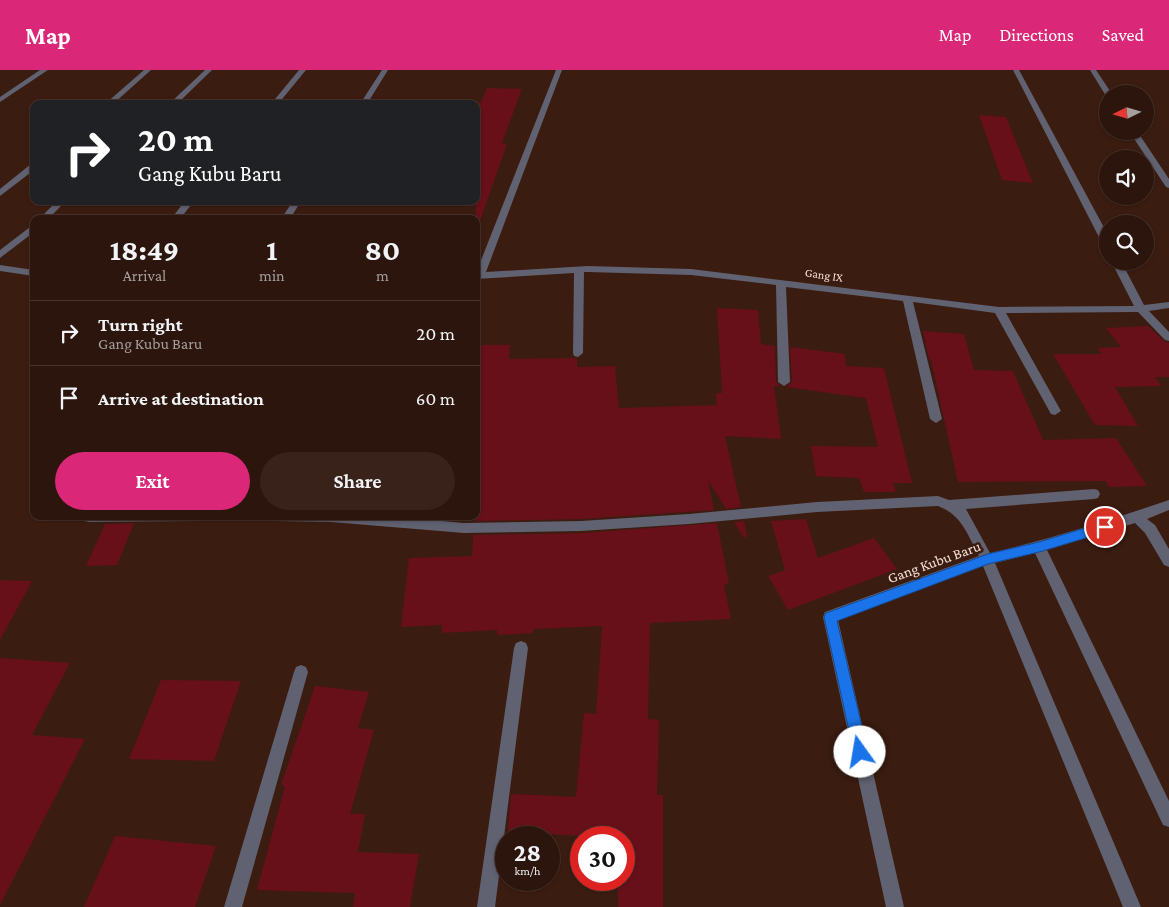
<!DOCTYPE html>
<style>
:root{--surface:#2c150c;--page:#38221a;--text:#f1f3f6;--muted:#a69f9d;--line:#48342d;--accent:#db2777}
body{margin:0;font-family:"Crimson Pro",serif;background:var(--page);color:var(--text);height:100vh;display:flex;flex-direction:column;font-size:19px;white-space:nowrap}
*{box-sizing:border-box;margin:0}
p{font-size:16px;color:var(--muted)}
.icon{flex:none;width:28px;height:28px;fill:none;stroke:currentColor;stroke-width:2;stroke-linecap:round;stroke-linejoin:round}
.map{position:relative;flex:1;overflow:hidden}
.sheet{position:absolute;left:30px;top:145px;width:450px;height:305px;display:flex;flex-direction:column;background:var(--surface);border-radius:10px;box-shadow:0 1px 4px #0004,0 0 0 1px var(--line)}
.sheet>*{flex:none}
.banner{position:absolute;left:30px;top:30px;width:450px;height:105px;border-radius:10px;box-shadow:0 1px 4px #0004,0 0 0 1px var(--line);background:#202124;color:#fff;overflow:hidden}
.needle{width:32px;rotate:265deg}
.controls{position:absolute;left:1099px;top:15px;display:grid;gap:10px}
.controls a{display:grid;place-items:center;width:55px;height:55px;border-radius:50%;background:var(--surface);box-shadow:0 1px 4px #0004,0 0 0 1px var(--line);font-size:25px}
.speed{position:absolute;left:495px;top:756px;display:flex;gap:10px;font-size:25px;font-weight:700;text-align:center}
.speed>*{display:grid;place-content:center;width:65px;height:65px;border-radius:50%;background:var(--surface);box-shadow:0 1px 4px #0004,0 0 0 1px var(--line);line-height:1}
.speed small{font-size:12px;font-weight:400}
.speed .limit{border:8px solid #d22;background:#fff;color:#111}
.pin{position:absolute;display:grid;place-items:center;width:42px;height:42px;color:#fff;margin:-21px;border:2px solid #fff;border-radius:50%;box-shadow:0 1px 5px #0007}
.me{position:absolute;width:55px;margin:-28px;rotate:347deg;stroke-linejoin:round;filter:drop-shadow(0 0 4px #0008)}
.turn{display:flex;align-items:center;gap:18px;height:105px;padding:0 25px;font-size:22px}
.turn .icon{width:65px;height:65px;stroke-width:2.5}
.turn b{display:block;font-size:35px;line-height:42px}
.eta{display:flex;justify-content:space-evenly;align-items:center;height:85px;text-align:center}
.eta b{font-size:30px;font-weight:700;line-height:35px}
.action{display:flex;gap:10px;margin-top:auto;padding:10px 25px}
.action a{flex:1;height:58px;border-radius:30px;background:var(--accent);color:#fff;font-size:20px;font-weight:700;line-height:58px;text-align:center}
.action a+a{background:var(--page);color:var(--text)}
ul{padding:0;list-style:none}
li{display:flex;align-items:center;gap:15px;height:65px;padding:0 25px;border-top:1px solid var(--line)}
li div{flex:1}
li b{display:block;font-size:19px}
li em{font-style:normal}
header{display:flex;align-items:center;gap:30px;box-sizing:border-box;height:70px;padding:0 25px;background:var(--accent);color:#fff}
header strong{font-size:24px}
nav{display:flex;gap:28px;margin-inline-start:auto;font-size:18px}
.map>svg:first-child{display:block}
.building{fill:#67101a}
.lines{fill:none;stroke-linecap:round;stroke-linejoin:round}
.lane{fill:#606171;fill-rule:evenodd}
.street{fill:#606171;fill-rule:evenodd}
.route{fill:#1a73e8;stroke:#114b97}
.labels{text-anchor:middle;dominant-baseline:central;stroke-width:5;stroke-linejoin:round;paint-order:stroke}
.far-street-label{font-size:12px;fill:#f5dfd7;stroke:#3b1c10}
.street-label{font-size:15px;fill:#f5dfd7;stroke:#3b1c10}
</style>
<header>
<strong>Map</strong>
<nav><a>Map</a><a>Directions</a><a>Saved</a></nav>
</header>
<div class="map">
<svg width="1169" height="837" viewBox="0 0 1169 837">
<rect width="100%" height="100%" fill="#3b1c10"/>
<path class="building" d="M487,18L522,19L502,73L507,74L480,151L476,150V32H481Z
M979,45L1006,47L1033,113L1002,110Z
M717,238L758,240L761,274L775,276L776,312L781,316H774L781,369L725,366L741,437L726,439L708,410L714,440L581,449L476,451V275H510L509,289L573,288L577,289V297L615,296L619,338L717,335L716,323H722Z
M1148,256L1164,271L1169,273V307H1155L1162,316L1115,317L1138,356L1095,355L1053,284H1102L1097,278L1121,277L1106,258Z
M923,261L964,264L974,300L1013,301L1043,370L1116,368L1147,416L1109,417L1105,411L958,412L931,290L929,289Z
M790,277L845,284L846,296L884,298L912,413H893L896,422H864L859,408L816,406L811,376L878,377L866,328L786,317L792,312Z
M806,449L818,488L874,468L897,499L788,540L768,506L785,500L771,451Z
M744,451L747,466L744,468L734,452Z
M134,453L117,495L86,496L105,454Z
M717,453L729,514L724,515L731,549L650,553L648,649L659,650L657,725H663V837H618V810H624V768L508,762L511,724L576,727L584,643L596,644L602,556L533,559V563L497,565V560L442,563V555L401,557L409,488L472,486L473,465H476L581,463Z
M0,510L32,511L0,570Z
M0,588L70,593L32,665L85,669L0,835Z
M161,610L241,611L214,691L129,689Z
M315,616L369,622L358,658L374,660L350,744H365L358,782L419,784L410,837H353L355,823L257,820L285,716L281,715Z
M115,766L216,776L195,837H84Z"/>
<g class="lines">
<path class="lane" d="M1090,0H1096L1112,24L1106,26Z
M1129,61H1137L1169,109V118L1166,117Z"/>
<path class="street" d="M40,0H48L0,32V27Z
M144,0H151L113,34H105Z
M205,0H212L177,34H169Z
M299,0H306L278,34H271Z
M382,0H388L367,34H360Z
M556,0H562L486,202L588,196L691,199L999,237L1134,236L1111,191H1121L1144,235L1169,232V238L1149,241L1169,262V271L1165,270L1138,242L1006,243L1061,341L1055,345L1051,344L995,243L913,232L942,349L936,353L930,349L903,231L786,217L790,312L784,316L778,312L776,215L691,205L588,202H584L583,283L578,287L574,286L573,283L574,203L476,209V203Z
M1013,0H1019L1108,165V178L1103,175Z
M31,94H34V100L0,126V119Z
M57,131H66L48,149H39Z
M185,131H194L180,149H171Z
M293,131H301L290,149H281Z
M34,154V162L0,188V180Z
M0,195L34,200V206L0,201Z
M1094,419L1098,420L1100,424L1098,428L1094,429L966,439L990,483C1051,469 1110,450 1169,430V440L1147,449L1155,455L1169,479V497L1164,495L1145,463L1135,453L1047,480L1169,731V757L1163,755L1035,483L995,493L1141,837H1123L983,496L838,550L904,837H886L823,547L825,542L979,486C967,464 962,445 938,436L817,442L689,454L581,461L464,463L331,452L275,451L270,450L269,446H386L464,453L581,451L689,444L817,432L938,426L949,430Z
M206,446L205,450L200,451L89,452L84,451L83,447Z
M521,571L526,573L528,578L495,837H477L514,578L516,573Z
M301,595L306,597L308,602L242,837H224L294,602L296,597Z"/>
</g>
<path class="route" d="M1105,452L1109,454L1111,457L1109,461L1039,482L988,494L837,551L868,682L866,688L860,690L855,688L824,547L826,543L988,484L1039,472Z"/>
<g class="labels">
<g class="far-street-label">
<text transform="translate(824 205) rotate(8)">Gang IX</text>
</g>
<g class="street-label">
<text transform="translate(934 492) rotate(-20)">Gang Kubu Baru</text>
</g>
</g>
</svg>
<div class="controls">
<a><svg class="needle" viewBox="-14 -14 28 28"><path d="M0-13l5 13h-10z" fill="#e53935"/><path d="M0 13l5-13h-10z" fill="#a69f9d"/></svg></a>
<a><svg class="icon" aria-label="sound" viewBox="0 0 24 24"><path d="M4 9h4l5-4v14l-5-4H4zM17 9q2 3 0 6"/></svg></a>
<a><svg class="icon" aria-label="search" viewBox="0 0 24 24"><circle cx="10" cy="10" r="6"/><path d="M15 15l6 6"/></svg></a>
</div>
<div class="speed"><div>28<small>km/h</small></div><div class="limit">30</div></div>
<div class="pin" style="left:1105px;top:457px;background:#d93025"><svg class="icon" aria-label="arrive" viewBox="0 0 24 24"><path d="M6 21V4h12l-3 4 3 4H6"/></svg></div>
<svg class="me" style="left:860px;top:682px" viewBox="-20 -20 40 40"><circle r="19" fill="#fff"/><path d="M0-13L10 11 0 6-10 11z" fill="#1a73e8"/></svg>
<div class="banner">
<div class="turn"><svg class="icon" aria-label="right" viewBox="0 0 24 24"><path d="M7 20v-9h11M14 6l5 5-5 5"/></svg><div><b>20 m</b>Gang Kubu Baru</div></div>
</div>
<section class="sheet">
<div class="eta">
<div><b>18:49</b><p>Arrival</p></div>
<div><b>1</b><p>min</p></div>
<div><b>80</b><p>m</p></div>
</div>
<ul>
<li><svg class="icon" aria-label="right" viewBox="0 0 24 24"><path d="M7 20v-9h11M14 6l5 5-5 5"/></svg><div><b>Turn right</b><p>Gang Kubu Baru</p></div><em>20 m</em></li>
<li><svg class="icon" aria-label="arrive" viewBox="0 0 24 24"><path d="M6 21V4h12l-3 4 3 4H6"/></svg><div><b>Arrive at destination</b></div><em>60 m</em></li>
</ul>
<div class="action"><a>Exit</a><a>Share</a></div>
</section>
</div>
